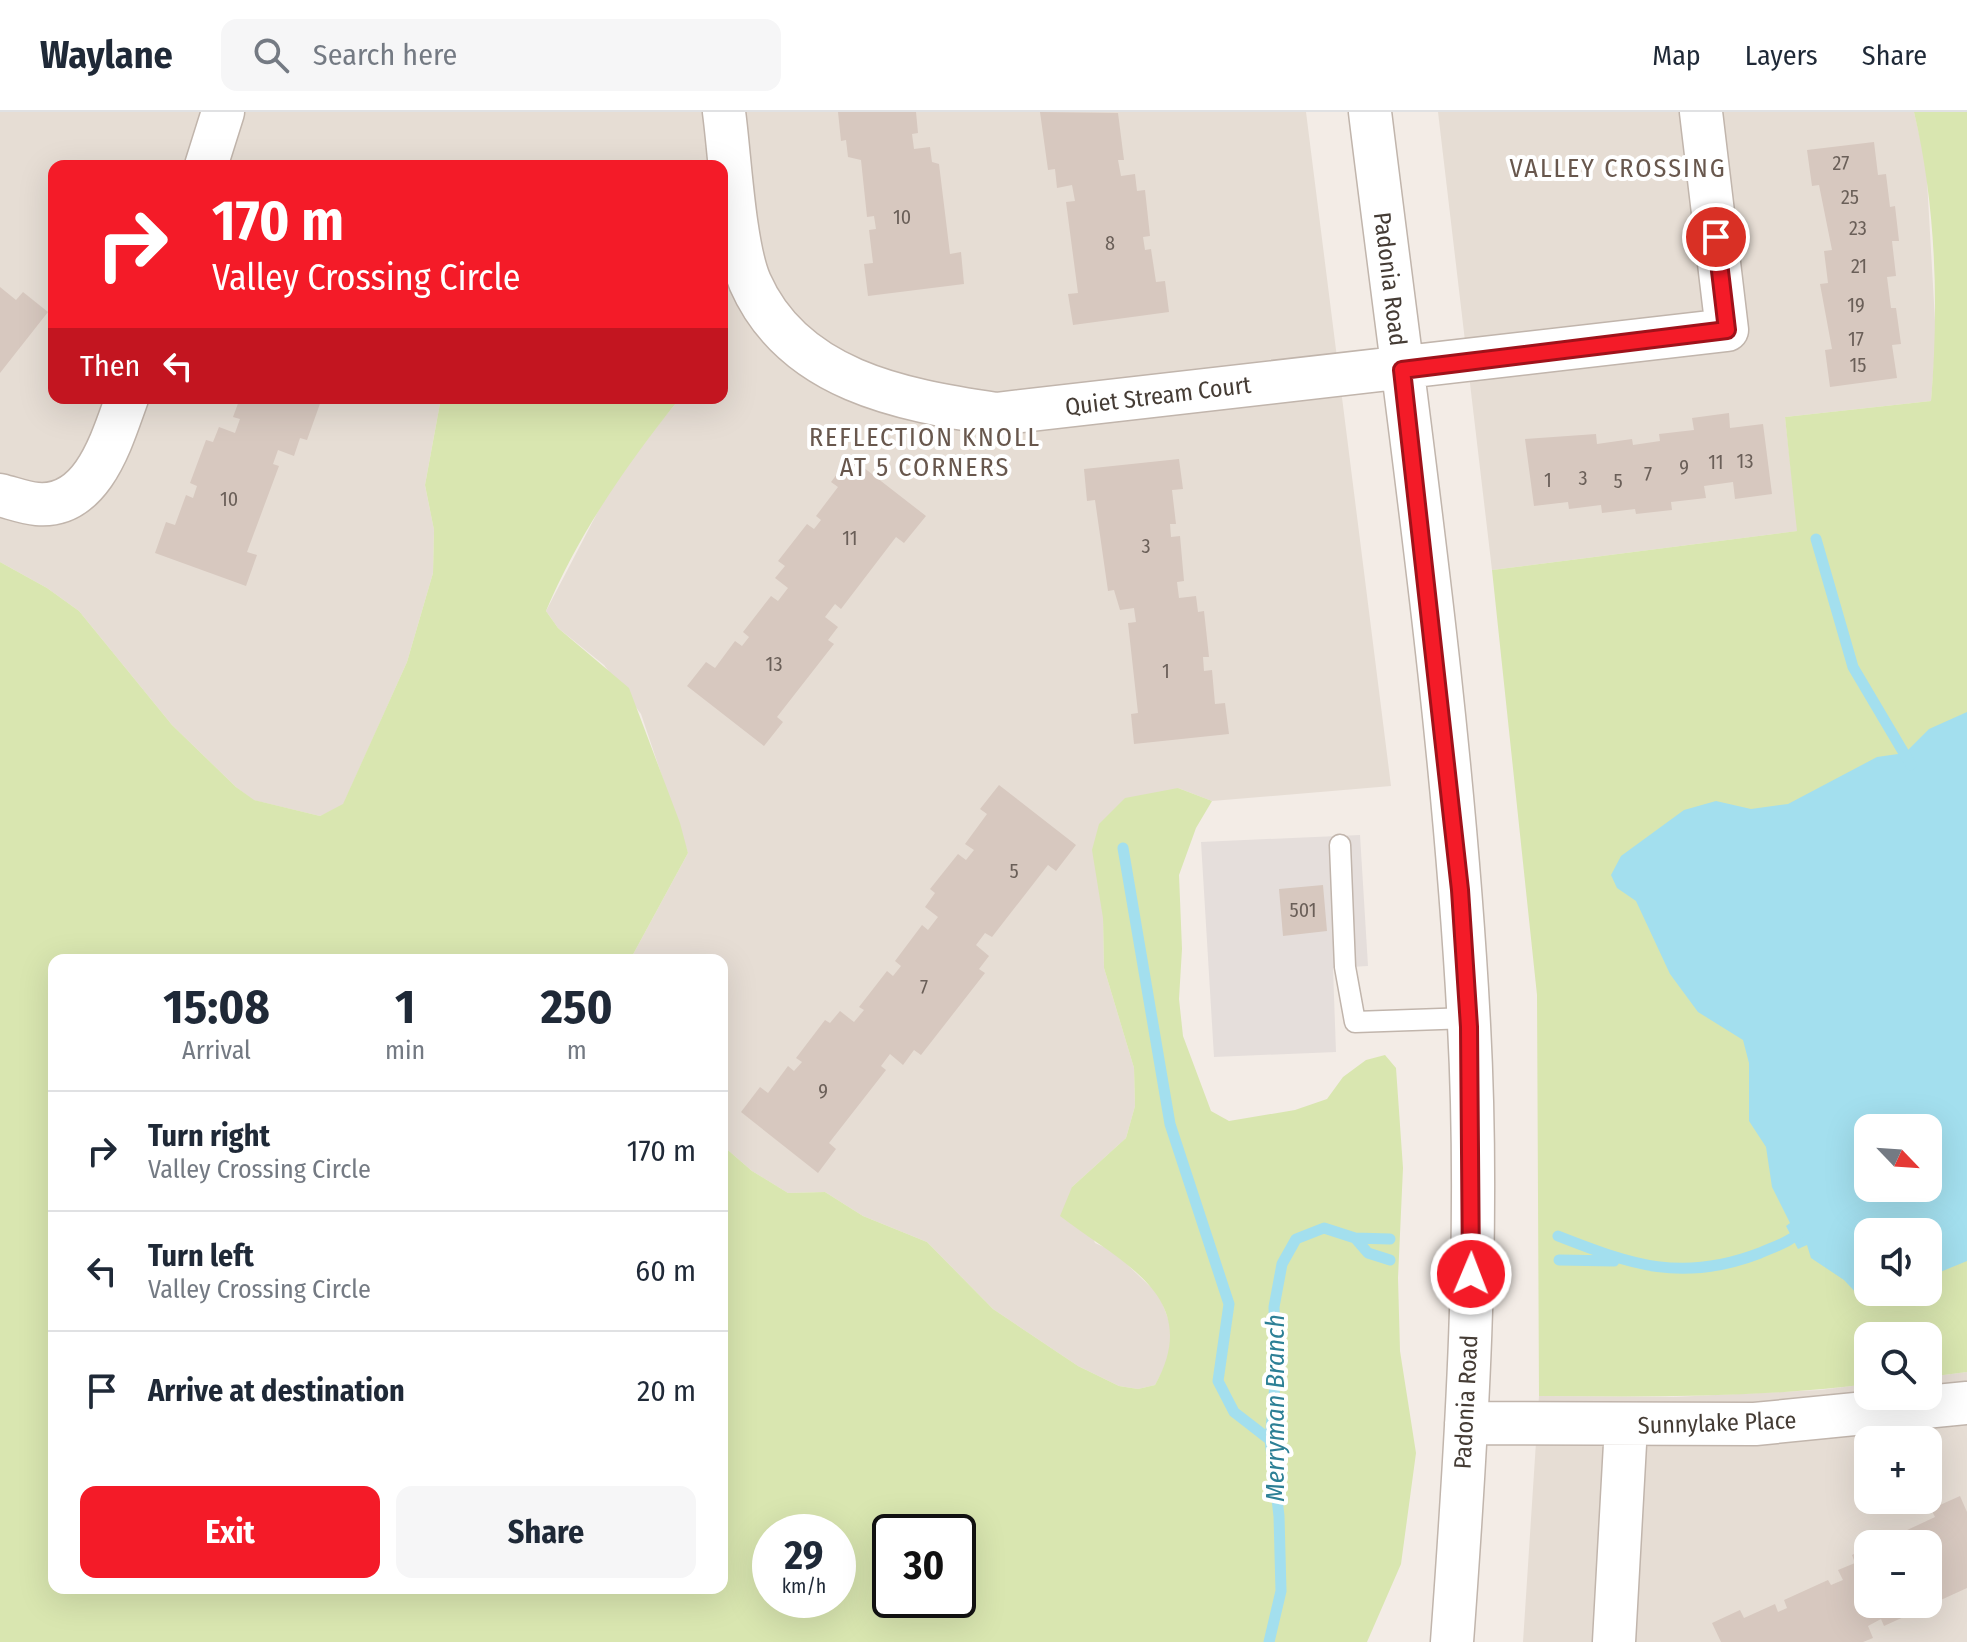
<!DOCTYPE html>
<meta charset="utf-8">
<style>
:root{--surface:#fff;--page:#f6f6f7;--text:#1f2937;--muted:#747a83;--line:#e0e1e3;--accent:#f41b28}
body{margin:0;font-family:"Fira Sans Condensed",sans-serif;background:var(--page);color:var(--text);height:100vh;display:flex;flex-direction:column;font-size:30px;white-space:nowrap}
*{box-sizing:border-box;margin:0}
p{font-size:26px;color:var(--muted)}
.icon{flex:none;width:44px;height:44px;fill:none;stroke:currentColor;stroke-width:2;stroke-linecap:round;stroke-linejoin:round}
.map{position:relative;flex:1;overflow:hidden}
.sheet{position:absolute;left:48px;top:842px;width:680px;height:640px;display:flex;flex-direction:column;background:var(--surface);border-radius:16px;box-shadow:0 8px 32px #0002}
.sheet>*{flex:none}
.banner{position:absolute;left:48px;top:48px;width:680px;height:244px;border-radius:16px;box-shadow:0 8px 32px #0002;background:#f41b28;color:#fff;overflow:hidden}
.needle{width:52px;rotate:115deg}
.buttons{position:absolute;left:1854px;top:1002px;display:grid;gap:16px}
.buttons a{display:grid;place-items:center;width:88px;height:88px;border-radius:16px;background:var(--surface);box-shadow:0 8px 32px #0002;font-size:40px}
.speed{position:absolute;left:752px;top:1402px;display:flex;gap:16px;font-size:40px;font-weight:700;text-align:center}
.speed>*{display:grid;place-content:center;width:104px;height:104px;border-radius:50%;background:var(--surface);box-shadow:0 8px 32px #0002;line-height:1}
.speed small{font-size:20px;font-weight:400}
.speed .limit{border:4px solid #111;border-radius:12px;background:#fff;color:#111}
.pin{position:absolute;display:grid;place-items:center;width:68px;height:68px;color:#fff;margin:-34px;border:4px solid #fff;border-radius:50%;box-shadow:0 2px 8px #0007}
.me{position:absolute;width:88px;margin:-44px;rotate:1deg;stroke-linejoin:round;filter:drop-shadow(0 0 6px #0008)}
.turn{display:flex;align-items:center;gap:28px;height:168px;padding:0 32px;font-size:36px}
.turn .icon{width:104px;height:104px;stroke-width:2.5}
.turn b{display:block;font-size:56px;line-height:68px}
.then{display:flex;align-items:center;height:76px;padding:0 32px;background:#0003;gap:16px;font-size:30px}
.eta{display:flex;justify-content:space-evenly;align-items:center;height:136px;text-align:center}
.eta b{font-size:48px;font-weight:700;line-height:56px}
.button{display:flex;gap:16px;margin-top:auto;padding:16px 32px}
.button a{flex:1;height:92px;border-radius:16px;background:var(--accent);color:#fff;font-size:32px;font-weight:700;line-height:92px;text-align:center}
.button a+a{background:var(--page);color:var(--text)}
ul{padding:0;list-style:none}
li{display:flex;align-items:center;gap:24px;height:120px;padding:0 32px;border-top:2px solid var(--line)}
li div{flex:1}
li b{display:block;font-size:30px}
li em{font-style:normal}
header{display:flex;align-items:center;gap:48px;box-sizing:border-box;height:112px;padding:0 40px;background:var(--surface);border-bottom:2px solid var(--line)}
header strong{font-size:38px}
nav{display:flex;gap:44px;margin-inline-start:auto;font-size:28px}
.search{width:560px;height:72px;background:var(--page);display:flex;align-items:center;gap:20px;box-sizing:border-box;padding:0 28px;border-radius:16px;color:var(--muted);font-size:30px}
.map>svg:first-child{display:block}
.residential{fill:#e6ddd4;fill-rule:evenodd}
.industrial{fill:#e5dedb}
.green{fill:#d9e6b0;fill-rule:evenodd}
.water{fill:#a3dfee;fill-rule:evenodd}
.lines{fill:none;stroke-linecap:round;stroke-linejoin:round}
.stream{stroke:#a3dfee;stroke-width:11}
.building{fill:#d7c8bf}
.lane-casing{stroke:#c1b5ac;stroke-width:23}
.street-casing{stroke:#c1b5ac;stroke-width:45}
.lane{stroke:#fff;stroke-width:20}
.street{stroke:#fff;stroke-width:42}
.route-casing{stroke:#9f121a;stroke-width:20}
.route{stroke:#f41b28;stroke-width:14}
.labels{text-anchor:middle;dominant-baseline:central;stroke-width:8;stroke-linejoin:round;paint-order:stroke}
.number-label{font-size:20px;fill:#6a5f58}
.street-label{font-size:24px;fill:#453c35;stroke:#fff}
.neighbourhood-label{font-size:26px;letter-spacing:2px;fill:#68574d;stroke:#fff}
.water-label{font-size:26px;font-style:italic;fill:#2d8096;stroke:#fff}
</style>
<header>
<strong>Waylane</strong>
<div class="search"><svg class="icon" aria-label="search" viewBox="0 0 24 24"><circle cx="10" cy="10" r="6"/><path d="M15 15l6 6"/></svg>Search here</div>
<nav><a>Map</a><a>Layers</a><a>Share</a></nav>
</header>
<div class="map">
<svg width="1967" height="1530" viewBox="0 0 1967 1530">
<rect width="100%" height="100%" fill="#f3ece6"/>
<path class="residential" d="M0,0H1306L1391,674L1212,689L1178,676L1103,806L1104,856L1134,956L1135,994L1126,1026L1072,1075L1095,1131L1113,1139L1159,1183L1172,1217L1168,1249L1155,1273L1138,1277L1119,1274L1078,1254L993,1197L927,1130L863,1104L825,1080L788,1081L752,1059L722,1033V848H630L688,741L641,602L604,553L558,516L546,499L605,386L634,343L680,286H722V54H54V286H441L425,373L434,418L433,461L407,550L343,693L320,704L253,688L236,675L172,613L79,499L47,476L0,450Z
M1438,0H1914L1926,51L1936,226L1931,289L1785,305L1798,419L1492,458Z
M1967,1260V1530H1523L1539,1284L1673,1285L1820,1278L1868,1272V1284H1928V1265ZM1868,1328H1928V1388H1868ZM1868,1432H1928V1492H1868Z"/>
<path class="industrial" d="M1360,723L1368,854L1333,856L1336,940L1214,945L1201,730Z"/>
<path class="green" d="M1914,0H1967V1260L1928,1265V1224H1868V1272C1759,1286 1649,1285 1539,1284L1537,883L1492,458L1797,419L1785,305L1931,289C1939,194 1936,93 1914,0ZM1868,1016H1928V1076H1868ZM1868,1120H1928V1180H1868Z
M441,286H680C627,352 579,421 546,499L558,516L629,576L680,711L688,741L630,848H54V1476H722V1033L752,1059L788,1081L825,1080L863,1104L927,1130L993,1197L1078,1254L1119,1274L1138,1277L1155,1273C1205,1184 1119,1150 1060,1104L1072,1075L1126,1026L1135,994L1134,956L1104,856L1103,806L1092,738L1099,712L1125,686L1178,676L1212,689L1196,716L1179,763L1182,837L1179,887L1183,924L1211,999L1229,1009L1295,998L1327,987L1343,965L1366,948L1385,943L1396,956L1403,1056L1398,1166L1400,1239L1416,1341L1401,1452L1367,1530H0V450L47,476L79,499L172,613L236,675L254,688L320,704L343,692L407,550L433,461L434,418L425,373ZM770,1420H838V1488H770ZM890,1420H958V1488H890Z"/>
<path class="water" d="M1967,600V1149L1928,1165V1120H1868V1180L1859,1184L1844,1168L1811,1146L1807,1133L1798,1137L1786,1114L1790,1111L1772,1075L1766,1035L1749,1009V951L1743,928L1698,900L1670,862L1636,789L1617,776L1611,763L1621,744L1684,698L1716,689L1751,697L1788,692L1877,645L1905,641L1929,617ZM1868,1016H1928V1076H1868Z"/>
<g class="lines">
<path class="stream" d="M1816,427L1853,555L1911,653
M1123,736L1170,1012L1229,1192L1218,1269L1234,1300L1270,1328
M1558,1124C1632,1153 1682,1171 1760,1141C1776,1134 1790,1130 1803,1118
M1355,1126L1368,1141L1390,1148
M1559,1148L1614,1149
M1269,1530L1281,1479L1279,1404L1270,1328L1276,1261L1274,1195L1282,1152L1296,1127L1324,1116L1355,1126L1390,1127"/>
</g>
<path class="building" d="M838,0H916L918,21L912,22L914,37L930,35L932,50L939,52L950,142L961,140L964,172L868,184L864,152L873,151L869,118L876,117L874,104L867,105L861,48L848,45L846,28L841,29Z
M1040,0L1118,1L1124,48H1118L1121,64L1135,62L1137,79L1145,78L1150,124L1143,125L1145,138L1151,137L1156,170L1165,169L1169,200L1073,213L1068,182L1078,181L1066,90L1075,89L1072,73L1057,76L1055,57L1048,58Z
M1874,30L1878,63L1886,62L1890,95L1895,94L1899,129H1892L1896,164L1887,165L1891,196H1896L1901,232L1892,233L1897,266L1830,275L1825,238L1832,237L1820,172L1828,171L1824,139L1832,138L1819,73L1812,74L1807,38Z
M0,175L16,188L23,180L48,200L0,261Z
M240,286H322L307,328L300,326L294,344L278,338L273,352L279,354L247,440L257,443L246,474L155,441L166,410L175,413L186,383L193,386L197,374L190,371L206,328L213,330L219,315L235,321L240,307L233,305Z
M1729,301L1730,316L1763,312L1772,382L1735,387L1733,370L1704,374L1706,386L1671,390L1672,398L1636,402L1635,397L1602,401L1601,393L1569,397L1568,390L1534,394L1525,327L1596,322L1597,332L1632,327L1633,333L1660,329L1659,322L1694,318L1692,306Z
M850,345L926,404L904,431L896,425L841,497L835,492L825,505L838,515L828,528L834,532L777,605L783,610L764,634L687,574L706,550L715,556L735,529L742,534L749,525L743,520L771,484L778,489L788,476L775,466L785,454L778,449L807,412L814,417L821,408L816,404L838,375L831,370Z
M1179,347L1183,377L1172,378L1176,412H1170L1171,425L1180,424L1184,469L1177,470L1179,486L1196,484L1198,500L1204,499L1209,545H1203L1204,559L1212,558L1215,592L1225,591L1229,622L1134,632L1131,602L1138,601L1128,511L1136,510L1134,496L1120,498L1114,478L1108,479L1095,388L1087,389L1084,357Z
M999,673L1076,733L1056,759L1048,753L992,825L985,821L976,833L989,844L979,857L985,861L921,943L914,938L903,953L890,942L881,954L886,958L829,1031L836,1037L818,1061L741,1000L760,975L768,981L788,954L794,959L802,950L796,946L825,908L830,911L840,899L854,910L864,898L859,895L887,859L893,864L901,854L895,849L922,813L928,818L938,805L925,795L935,781L930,777L958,742L966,748L974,738L965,732L987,702L980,697Z
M1323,773L1327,819L1283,824L1279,777Z
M1960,1384L1967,1400V1476L1884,1514L1881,1507L1868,1514L1873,1526L1863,1530H1721L1712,1511L1740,1498L1744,1506L1775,1492L1778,1500L1787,1496L1784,1488L1828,1468L1831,1473L1843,1468L1838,1458L1855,1451L1852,1443L1868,1435V1492H1928V1432H1896L1907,1427L1903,1420L1935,1405L1931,1397Z
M1892,1424L1895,1432H1875Z"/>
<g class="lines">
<defs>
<path id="lane" d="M1340,733L1345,855L1355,910L1469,906"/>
<path id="street" d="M724,0C730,44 734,132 750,170C793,268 901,288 996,302L1727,218L1701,0
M1370,0C1407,303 1453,608 1469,913C1480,1118 1467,1325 1452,1530
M206,54L223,0
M0,383C12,386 25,391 37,392C93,397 112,327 127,286
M1466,1311L1755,1312L1967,1291
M1614,1530L1626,1314"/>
</defs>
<use href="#lane" class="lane-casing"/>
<use href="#street" class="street-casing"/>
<use href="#lane" class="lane"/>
<use href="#street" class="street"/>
</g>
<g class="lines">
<defs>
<path id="route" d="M1471,1162L1469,915L1460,778L1402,258L1727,218L1716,125"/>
</defs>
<use href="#route" class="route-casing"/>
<use href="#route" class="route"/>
</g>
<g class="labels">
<g class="number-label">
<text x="1841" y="51">27</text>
<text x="1850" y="85">25</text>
<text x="902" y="105">10</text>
<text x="1858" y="116">23</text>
<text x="1110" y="131">8</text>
<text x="1859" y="154">21</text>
<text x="1856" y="193">19</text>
<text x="1856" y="227">17</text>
<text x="1858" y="253">15</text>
<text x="1745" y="349">13</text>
<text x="1716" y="350">11</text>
<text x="1684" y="355">9</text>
<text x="1648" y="362">7</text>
<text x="1583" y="366">3</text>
<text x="1548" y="368">1</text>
<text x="1618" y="369">5</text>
<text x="229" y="387">10</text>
<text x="850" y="426">11</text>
<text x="1146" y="434">3</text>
<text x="774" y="552">13</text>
<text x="1166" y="559">1</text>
<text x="1014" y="759">5</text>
<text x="1303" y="798">501</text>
<text x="924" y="875">7</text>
<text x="823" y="979">9</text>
</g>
<g class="street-label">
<text transform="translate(1390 167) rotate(83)">Padonia Road</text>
<text transform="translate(1158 284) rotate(-7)">Quiet Stream Court</text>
<text transform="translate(1466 1290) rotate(-87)">Padonia Road</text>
<text transform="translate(1717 1311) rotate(-2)">Sunnylake Place</text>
</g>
<g class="neighbourhood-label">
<text x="1618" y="56">VALLEY CROSSING</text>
<text x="925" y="325">REFLECTION KNOLL<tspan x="925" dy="30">AT 5 CORNERS</tspan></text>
</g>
<g class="water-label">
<text transform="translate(1275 1296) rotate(-90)">Merryman Branch</text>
</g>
</g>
</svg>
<div class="buttons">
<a><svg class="needle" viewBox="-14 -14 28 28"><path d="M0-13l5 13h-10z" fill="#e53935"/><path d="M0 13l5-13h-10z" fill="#747a83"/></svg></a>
<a><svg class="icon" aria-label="sound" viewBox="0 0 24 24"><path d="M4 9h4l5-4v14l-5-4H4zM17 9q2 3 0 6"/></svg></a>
<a><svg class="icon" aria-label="search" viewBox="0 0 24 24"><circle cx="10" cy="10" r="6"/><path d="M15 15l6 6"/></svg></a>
<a>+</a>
<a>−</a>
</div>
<div class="speed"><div>29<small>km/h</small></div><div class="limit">30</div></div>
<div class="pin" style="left:1716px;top:125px;background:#d93025"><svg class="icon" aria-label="arrive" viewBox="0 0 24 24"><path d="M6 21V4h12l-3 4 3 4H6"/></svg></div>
<svg class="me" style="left:1471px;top:1162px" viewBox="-20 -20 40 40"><circle r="17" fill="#f41b28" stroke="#fff" stroke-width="3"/><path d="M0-11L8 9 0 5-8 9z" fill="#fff"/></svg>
<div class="banner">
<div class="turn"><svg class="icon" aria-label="right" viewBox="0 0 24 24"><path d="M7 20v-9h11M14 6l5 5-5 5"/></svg><div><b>170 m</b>Valley Crossing Circle</div></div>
<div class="then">Then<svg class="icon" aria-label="left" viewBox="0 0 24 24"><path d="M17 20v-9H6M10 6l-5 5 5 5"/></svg></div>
</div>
<section class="sheet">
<div class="eta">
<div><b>15:08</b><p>Arrival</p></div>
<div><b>1</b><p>min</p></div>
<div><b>250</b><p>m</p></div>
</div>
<ul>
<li><svg class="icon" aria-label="right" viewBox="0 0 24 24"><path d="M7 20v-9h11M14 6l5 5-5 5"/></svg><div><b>Turn right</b><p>Valley Crossing Circle</p></div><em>170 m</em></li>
<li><svg class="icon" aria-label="left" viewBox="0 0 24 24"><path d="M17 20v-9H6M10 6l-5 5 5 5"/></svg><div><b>Turn left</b><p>Valley Crossing Circle</p></div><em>60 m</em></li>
<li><svg class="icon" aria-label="arrive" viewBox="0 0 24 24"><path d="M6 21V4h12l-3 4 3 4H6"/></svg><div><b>Arrive at destination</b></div><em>20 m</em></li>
</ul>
<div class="button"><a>Exit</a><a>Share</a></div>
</section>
</div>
